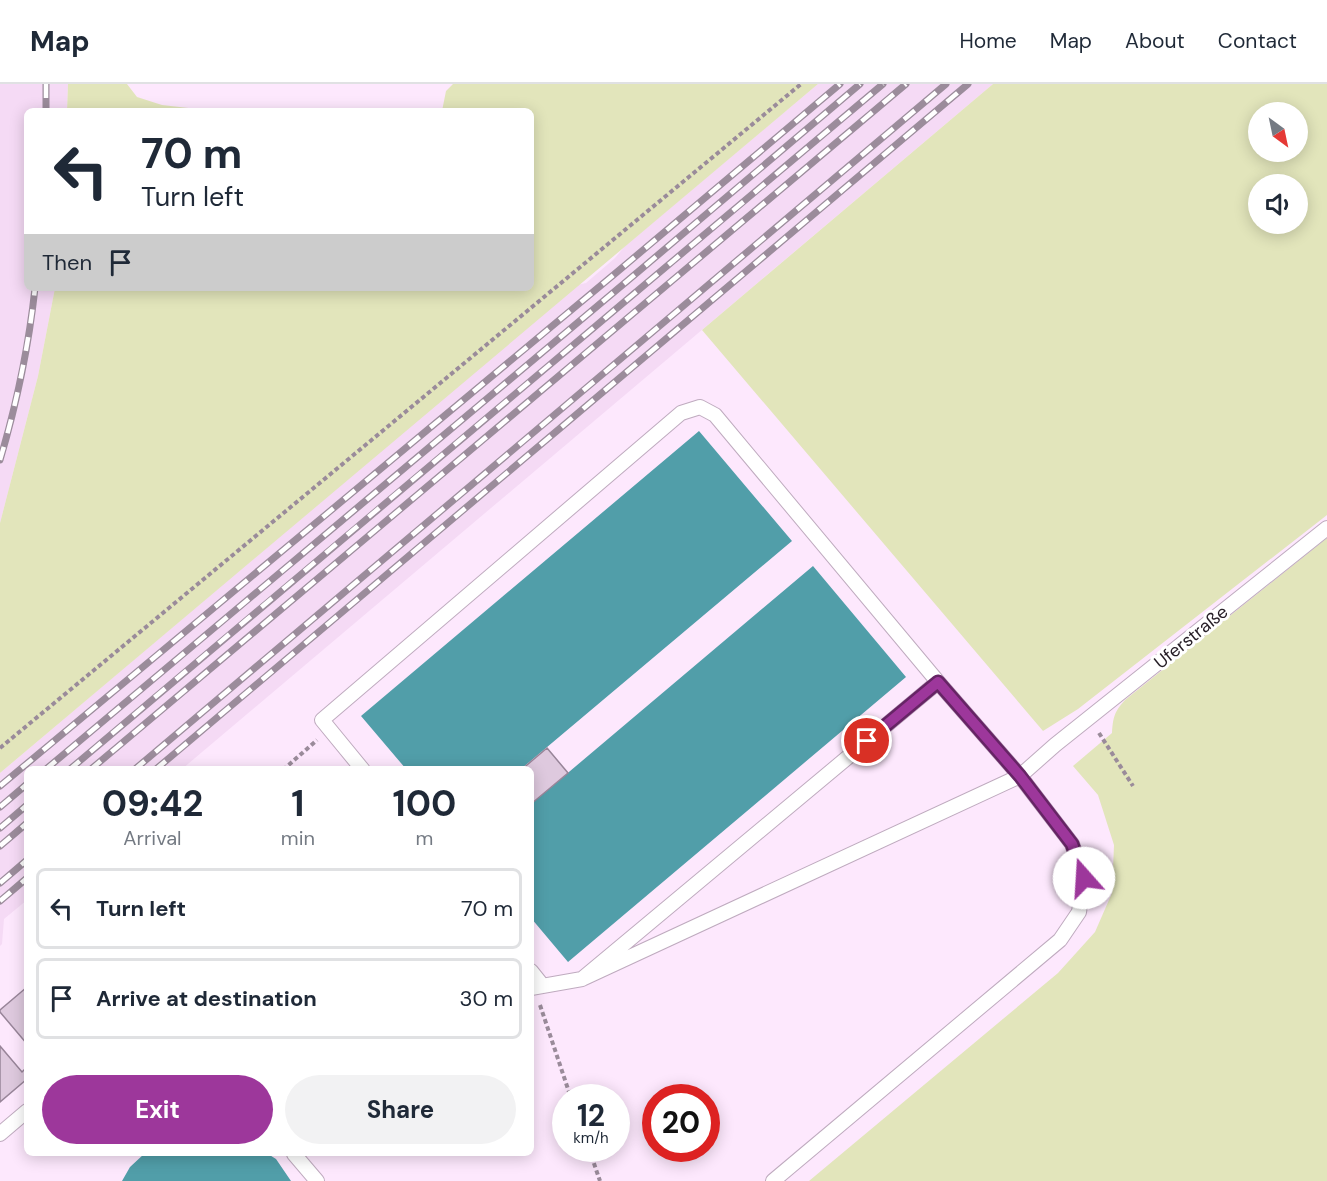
<!DOCTYPE html>
<meta charset="utf-8">
<style>
:root{--surface:#fff;--page:#f2f2f3;--text:#1f2937;--muted:#747a83;--line:#e0e1e3;--accent:#9d379b}
body{margin:0;font-family:"DM Sans",sans-serif;background:var(--page);color:var(--text);height:100vh;display:flex;flex-direction:column;font-size:22px;white-space:nowrap}
*{box-sizing:border-box;margin:0}
p{font-size:20px;color:var(--muted)}
.icon{flex:none;width:33px;height:33px;fill:none;stroke:currentColor;stroke-width:2;stroke-linecap:round;stroke-linejoin:round}
.map{position:relative;flex:1;overflow:hidden}
.drawer{position:absolute;left:24px;top:682px;width:510px;height:390px;display:flex;flex-direction:column;background:var(--surface);border-radius:9px;box-shadow:0 3px 15px #0003}
.drawer>*{flex:none}
.top-card{position:absolute;left:24px;top:24px;width:510px;height:183px;border-radius:9px;box-shadow:0 3px 15px #0003;background:#fff;color:var(--text);overflow:hidden}
.needle{width:39px;rotate:147deg}
.fabs{position:absolute;left:1248px;top:18px;display:grid;gap:12px}
.fabs a{display:grid;place-items:center;width:60px;height:60px;border-radius:50%;background:var(--surface);box-shadow:0 3px 15px #0003;font-size:30px}
.speed{position:absolute;left:552px;top:1000px;display:flex;gap:12px;font-size:30px;font-weight:700;text-align:center}
.speed>*{display:grid;place-content:center;width:78px;height:78px;border-radius:50%;background:var(--surface);box-shadow:0 3px 15px #0003;line-height:1}
.speed small{font-size:15px;font-weight:400}
.speed .limit{border:9px solid #d22;background:#fff;color:#111}
.pin{position:absolute;display:grid;place-items:center;width:51px;height:51px;color:#fff;margin:-26px;border:3px solid #fff;border-radius:50%;box-shadow:0 2px 6px #0007}
.me{position:absolute;width:66px;margin:-33px;rotate:341deg;stroke-linejoin:round;filter:drop-shadow(0 0 4px #0008)}
.turn{display:flex;align-items:center;gap:21px;height:126px;padding:0 18px;font-size:27px}
.turn .icon{width:78px;height:78px;stroke-width:2.5}
.turn b{display:block;font-size:42px;line-height:51px}
.then{display:flex;align-items:center;height:57px;padding:0 18px;background:#0003;gap:12px;font-size:22px}
.eta{display:flex;justify-content:space-evenly;align-items:center;height:102px;text-align:center}
.eta b{font-size:36px;font-weight:700;line-height:42px}
.action{display:flex;gap:12px;margin-top:auto;padding:12px 18px}
.action a{flex:1;height:69px;border-radius:36px;background:var(--accent);color:#fff;font-size:24px;font-weight:700;line-height:69px;text-align:center}
.action a+a{background:var(--page);color:var(--text)}
ul{padding:0;list-style:none}
li{display:flex;align-items:center;gap:18px;height:81px;margin:0 12px 9px;padding:0 6px;border:3px solid var(--line);border-radius:9px}
li div{flex:1}
li b{display:block;font-size:22px}
li em{font-style:normal}
header{display:flex;align-items:center;gap:36px;box-sizing:border-box;height:84px;padding:0 30px;background:var(--surface);border-bottom:2px solid var(--line)}
header strong{font-size:28px}
nav{display:flex;gap:33px;margin-inline-start:auto;font-size:21px}
.map>svg:first-child{display:block}
.built{fill:#f5daf5}
.green{fill:#e2e5bb;fill-rule:evenodd}
.water{fill:#519ea9}
.building{fill:#dec9de;stroke:#988599;stroke-width:1.5}
.lines{fill:none;stroke-linecap:round;stroke-linejoin:round}
.service-casing{stroke:#bfabbf;stroke-width:16}
.path{stroke:#9a8b9a;stroke-width:4;stroke-dasharray:4.5 3;stroke-linecap:butt}
.service{stroke:#fff;stroke-width:14}
.rail-casing{stroke:#9b8c9b;stroke-width:7}
.rail{stroke:#fff;stroke-width:4.5;stroke-dasharray:14;stroke-linecap:butt}
.route-casing{stroke:#662465;stroke-width:15}
.route{stroke:#9d379b;stroke-width:10}
.labels{text-anchor:middle;dominant-baseline:central;stroke-width:6;stroke-linejoin:round;paint-order:stroke}
.street-label{font-size:18px;fill:#251d25;stroke:#fff}
</style>
<header>
<strong>Map</strong>
<nav><a>Home</a><a>Map</a><a>About</a><a>Contact</a></nav>
</header>
<div class="map">
<svg width="1327" height="1097" viewBox="0 0 1327 1097">
<rect width="100%" height="100%" fill="#fde8fd"/>
<path class="built" d="M0,0H68L67,27H27V204H55L38,292L0,439Z
M818,0H993L182,685L27,686V816L4,835L2,860L0,862V689L577,201L586,199L615,174L625,162Z"/>
<path class="green" d="M68,0H127L137,13L162,21L215,27H67Z
M453,0H818L0,689V439L38,292L55,204H531V27H442L446,7Z
M993,0H1327V431L1078,625L1043,647L702,246ZM1298,28V68H1258V28ZM1298,100V140H1258V100Z
M1327,454V1097H809L1058,889L1095,848L1112,809L1114,761L1098,711L1073,682L1112,649C1113,634 1114,628 1125,616Z"/>
<path class="water" d="M699,347L792,457L521,685H406L361,632Z
M813,482L906,593L568,878L531,834V720Z
M144,1070H268L276,1075L291,1097H122L130,1083Z"/>
<path class="building" d="M547,664L568,689L531,720V686H521Z
M27,903V960L0,928V926Z
M0,962L22,988L27,983V995L0,1018Z"/>
<g class="lines">
<defs>
<path id="service" d="M363,686L322,636L681,329L700,323L715,331L938,598L1020,692L1072,760L1084,794L1079,828L1060,856L773,1097
M531,887L543,902
M582,895L1020,692L1055,661L1327,444
M531,904L582,895L938,598
M0,1050L27,1027
M294,1070L317,1097"/>
</defs>
<use href="#service" class="service-casing"/>
<path class="path" d="M1099,649L1133,702
M0,664L801,0
M283,686L317,656
M540,921L571,1014
M589,1065L600,1097"/>
<use href="#service" class="service"/>
<defs>
<path id="rail" d="M46,0V27
M0,376C16,322 29,260 35,204
M45,686L626,198L860,0
M69,686C340,456 612,229 883,0
M90,686L906,0
M134,686L946,0
M155,686L968,0
M0,702L617,188L840,0
M0,723L27,700
M0,744L27,721
M0,762L27,739
M0,799L27,776
M0,817L27,794"/>
</defs>
<use href="#rail" class="rail-casing"/>
<use href="#rail" class="rail"/>
</g>
<g class="lines">
<defs>
<path id="route" d="M867,657L938,598L1020,692L1072,760L1084,794"/>
</defs>
<use href="#route" class="route-casing"/>
<use href="#route" class="route"/>
</g>
<g class="labels">
<g class="street-label">
<text transform="translate(1191 553) rotate(-39)">Uferstraße</text>
</g>
</g>
</svg>
<div class="fabs">
<a><svg class="needle" viewBox="-14 -14 28 28"><path d="M0-13l5 13h-10z" fill="#e53935"/><path d="M0 13l5-13h-10z" fill="#747a83"/></svg></a>
<a><svg class="icon" aria-label="sound" viewBox="0 0 24 24"><path d="M4 9h4l5-4v14l-5-4H4zM17 9q2 3 0 6"/></svg></a>
</div>
<div class="speed"><div>12<small>km/h</small></div><div class="limit">20</div></div>
<div class="pin" style="left:867px;top:657px;background:#d93025"><svg class="icon" aria-label="arrive" viewBox="0 0 24 24"><path d="M6 21V4h12l-3 4 3 4H6"/></svg></div>
<svg class="me" style="left:1084px;top:794px" viewBox="-20 -20 40 40"><circle r="19" fill="#fff"/><path d="M0-13L10 11 0 6-10 11z" fill="#9d379b"/></svg>
<div class="top-card">
<div class="turn"><svg class="icon" aria-label="left" viewBox="0 0 24 24"><path d="M17 20v-9H6M10 6l-5 5 5 5"/></svg><div><b>70 m</b>Turn left</div></div>
<div class="then">Then<svg class="icon" aria-label="arrive" viewBox="0 0 24 24"><path d="M6 21V4h12l-3 4 3 4H6"/></svg></div>
</div>
<section class="drawer">
<div class="eta">
<div><b>09:42</b><p>Arrival</p></div>
<div><b>1</b><p>min</p></div>
<div><b>100</b><p>m</p></div>
</div>
<ul>
<li><svg class="icon" aria-label="left" viewBox="0 0 24 24"><path d="M17 20v-9H6M10 6l-5 5 5 5"/></svg><div><b>Turn left</b></div><em>70 m</em></li>
<li><svg class="icon" aria-label="arrive" viewBox="0 0 24 24"><path d="M6 21V4h12l-3 4 3 4H6"/></svg><div><b>Arrive at destination</b></div><em>30 m</em></li>
</ul>
<div class="action"><a>Exit</a><a>Share</a></div>
</section>
</div>
